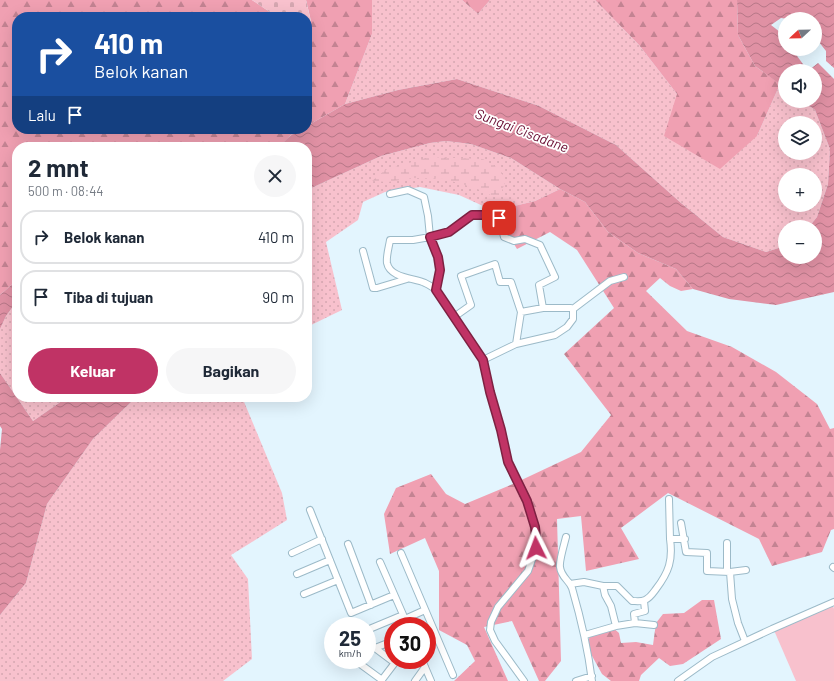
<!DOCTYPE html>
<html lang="id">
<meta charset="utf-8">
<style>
:root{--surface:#fff;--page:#f6f6f7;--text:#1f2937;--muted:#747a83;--line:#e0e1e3;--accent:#c03365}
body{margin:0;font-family:Barlow,sans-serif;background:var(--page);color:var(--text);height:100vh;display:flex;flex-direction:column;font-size:15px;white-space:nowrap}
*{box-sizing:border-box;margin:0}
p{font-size:13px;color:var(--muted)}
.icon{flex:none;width:22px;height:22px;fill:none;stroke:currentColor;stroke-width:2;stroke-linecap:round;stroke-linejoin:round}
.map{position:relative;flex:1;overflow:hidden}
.sheet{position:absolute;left:12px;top:142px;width:300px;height:260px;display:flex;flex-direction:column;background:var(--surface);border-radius:16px;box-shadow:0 4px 16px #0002}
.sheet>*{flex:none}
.guide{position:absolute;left:12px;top:12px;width:300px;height:122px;border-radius:16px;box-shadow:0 4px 16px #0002;background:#1a4fa0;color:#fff;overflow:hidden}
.needle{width:26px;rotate:248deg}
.fabs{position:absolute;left:778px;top:12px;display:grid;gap:8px}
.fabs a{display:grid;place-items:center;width:44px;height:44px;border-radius:50%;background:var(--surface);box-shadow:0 4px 16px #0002;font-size:20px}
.speed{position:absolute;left:324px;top:617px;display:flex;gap:8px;font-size:20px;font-weight:700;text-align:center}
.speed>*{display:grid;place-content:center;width:52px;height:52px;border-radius:50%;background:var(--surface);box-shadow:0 4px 16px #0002;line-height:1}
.speed small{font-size:10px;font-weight:400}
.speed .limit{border:6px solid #d22;background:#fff;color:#111}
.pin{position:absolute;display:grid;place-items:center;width:34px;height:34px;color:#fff;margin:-17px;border-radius:8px;box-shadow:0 2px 6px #0006}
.me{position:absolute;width:44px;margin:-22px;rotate:357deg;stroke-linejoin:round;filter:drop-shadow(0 0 3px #0008)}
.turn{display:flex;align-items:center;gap:14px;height:84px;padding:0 16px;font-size:18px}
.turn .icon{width:52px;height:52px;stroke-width:2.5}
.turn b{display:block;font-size:28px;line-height:34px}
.then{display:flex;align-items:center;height:38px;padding:0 16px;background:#0003;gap:8px;font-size:15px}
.round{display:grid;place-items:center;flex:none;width:42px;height:42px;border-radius:21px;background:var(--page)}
.summary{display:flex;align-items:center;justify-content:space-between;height:68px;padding:0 16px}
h1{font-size:24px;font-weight:700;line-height:30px}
.primary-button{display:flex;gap:8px;margin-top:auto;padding:8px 16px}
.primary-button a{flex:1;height:46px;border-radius:24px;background:var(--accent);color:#fff;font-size:16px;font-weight:700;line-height:46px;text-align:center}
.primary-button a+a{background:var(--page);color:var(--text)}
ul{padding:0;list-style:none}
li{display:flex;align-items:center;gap:12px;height:54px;margin:0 8px 6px;padding:0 8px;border:2px solid var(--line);border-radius:16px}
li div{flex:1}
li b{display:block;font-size:15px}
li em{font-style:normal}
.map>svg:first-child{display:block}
.grass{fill:url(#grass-dots);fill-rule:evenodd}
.forest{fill:url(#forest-firs)}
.wetland{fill:url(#wetland-marsh)}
.cemetery{fill:url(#cemetery-stones)}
.park{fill:#f8c1cd}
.water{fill:url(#water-waves)}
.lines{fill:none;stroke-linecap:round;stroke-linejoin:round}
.minor-casing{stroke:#9cbac8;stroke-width:8}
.minor{stroke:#fff;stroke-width:6}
.route-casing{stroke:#7d2142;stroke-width:10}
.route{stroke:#c03365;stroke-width:7}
.labels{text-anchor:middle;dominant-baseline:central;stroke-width:3.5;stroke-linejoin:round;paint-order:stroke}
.water-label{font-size:14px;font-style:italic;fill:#690b31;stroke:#fff}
</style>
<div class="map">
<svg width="834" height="681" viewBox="0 0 834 681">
<defs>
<pattern id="grass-dots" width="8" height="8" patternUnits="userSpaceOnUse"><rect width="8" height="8" fill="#f8c1cd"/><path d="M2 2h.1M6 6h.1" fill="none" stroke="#d5a7b1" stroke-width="1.8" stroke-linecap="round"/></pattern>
<pattern id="forest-firs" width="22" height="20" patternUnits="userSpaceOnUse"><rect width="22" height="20" fill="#f0a0b2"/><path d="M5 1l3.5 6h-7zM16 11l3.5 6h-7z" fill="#c38392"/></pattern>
<pattern id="wetland-marsh" width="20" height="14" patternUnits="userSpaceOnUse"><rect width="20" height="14" fill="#f8c1cd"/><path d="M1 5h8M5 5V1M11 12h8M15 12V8" fill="none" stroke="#d5a7b1"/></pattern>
<pattern id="cemetery-stones" width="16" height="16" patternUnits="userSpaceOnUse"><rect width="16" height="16" fill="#f8c1cd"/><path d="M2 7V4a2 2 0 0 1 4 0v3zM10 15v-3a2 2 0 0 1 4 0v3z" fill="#d5a7b1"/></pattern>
<pattern id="water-waves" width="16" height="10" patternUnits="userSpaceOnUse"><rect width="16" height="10" fill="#e091a4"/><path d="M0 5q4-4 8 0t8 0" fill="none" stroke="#b67787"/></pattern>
</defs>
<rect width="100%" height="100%" fill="#e3f5fe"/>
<path class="grass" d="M372,0H462L478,14L490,0H595L639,45L677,94L757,136L780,84L785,88V101H803L815,110L830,149L828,184L817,217L809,227H785V246L766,252L723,237L681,203L616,145L539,106L457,79L398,90L345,104L372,34ZM785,123H815V153H785ZM785,175H815V205H785Z
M446,141L471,144L511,158L560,189L535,201L494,211L459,195L420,187L385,192L363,202L358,220L326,242L342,310L307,327V190L381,156L430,143Z
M17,301V397H64L59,403L33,421L0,373V329L6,316Z
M136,397H242L282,493L287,520L231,555L248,579L252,659L223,681H0V615L26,583L47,504L93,439Z"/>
<path class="forest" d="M0,0H252L277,17H17V129H302L291,135L279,147H17V280L0,295Z
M306,0H372V34L345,104L307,126V23L311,21Z
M462,0H490L478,14Z
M595,0H737L738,35L755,66L780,84L757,136L720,169L664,136L677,94L639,45Z
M560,189L585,202L608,232L638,253L676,269L693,289L681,291L670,286L660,278L646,291L687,331L732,347L776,372L817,404L830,429L834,428V529L831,530L822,552L772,566L759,539L668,493L621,528L639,559L586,571L581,516L557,519L561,661L545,681H539L512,621L484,627L508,681H454L475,661L467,645L439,630V571L425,538L390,554L384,514L396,488L431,474L446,494L465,504L513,484L581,452L611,415L564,354L614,308L577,250L550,232L517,249L494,211L535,201Z
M702,600H714L721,639L683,664L670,666L659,658L641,675L639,681H611L602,674L586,645L592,632L611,626L619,633L621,643L636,642L653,645L656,623L663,614L684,613Z"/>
<path class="wetland" d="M429,157L483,159L501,170L505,182L501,194L493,196L475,188L444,179L413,178L388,182L372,181L385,170Z"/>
<path class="cemetery" d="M252,0H306L311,22L307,23V17H277Z"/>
<path class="park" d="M833,606L834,609V681H796L773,628Z"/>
<path class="water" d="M737,0H834V68L826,61V51L815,37V19H788L781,18L771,25L785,36V49H792L808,71L818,63L834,79V292L776,305L729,299L693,289L676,269L638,253L608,232L585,202L560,189L511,158L471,144L446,141L430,143L381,156L307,190V147H279C287,139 295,129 307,129V126L345,104L398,90L457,79L539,106L616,145L681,203L723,237L766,252L785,246V257H815V227H809L817,217L828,184L830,149L815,110L803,101H815V71H785V88L755,66L738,35Z
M17,280V301L6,316L0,329V295Z
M0,373L33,421L59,403L64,397H136L93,439L47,504L26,583L0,615V450L2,429L0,426Z"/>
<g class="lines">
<defs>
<path id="minor" d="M390,194L408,190L424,197L428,216L430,237L438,257L440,270L436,290
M363,251L373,288H377L407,279
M521,312L543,308H571L573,309
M454,317L471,305L461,276L495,264L500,282H511L521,312L516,344
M483,360L516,344L555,335L567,327L573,319V309L610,281L624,277
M669,499L670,539H685
M310,510L351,613L394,595
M681,523L686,552L707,553V571L730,572L746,570
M566,537C564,545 559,561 560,567C561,577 569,580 572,588C581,619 588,649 592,681
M727,543V572
M348,544L371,605
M292,553L322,539
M401,553L453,675
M380,562L408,626
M833,567L834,568
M730,572L732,599L738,623L745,641
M297,574L330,560
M570,584L584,582L603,586H617L632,601C636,601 641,602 645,600C650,598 653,593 656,589C669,572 673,560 670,539
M603,586L605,595L611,606L616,626
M304,594L338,580
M405,619L425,610
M635,623L634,614L645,611L644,601
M367,630L403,615
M585,635L616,626L635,623L654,625
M367,642L395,663
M375,648L393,641
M422,660L431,681
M356,661L382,680
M381,681L397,660
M415,681L425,667
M524,681L495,641L490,630L491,622L498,607L528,571L536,548V537L535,527L527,501L508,462L501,430L490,392L483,360L436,290C433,287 429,285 425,283C414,278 390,278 387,263C386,256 389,247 390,240H413L430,237L449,232L472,215H487L499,218L504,237L514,241L525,239L540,245L555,277L539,285L543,308
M576,681L592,676
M678,681L712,657L772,629L834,602"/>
</defs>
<use href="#minor" class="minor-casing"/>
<use href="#minor" class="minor"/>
</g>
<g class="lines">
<defs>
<path id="route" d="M499,218L487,215H472L449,232L430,237L438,257L440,270L436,290L483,360L490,392L501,430L508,462L527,501L535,527L536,537V548"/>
</defs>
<use href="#route" class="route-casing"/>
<use href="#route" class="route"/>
</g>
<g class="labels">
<g class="water-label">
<text transform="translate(522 130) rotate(21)">Sungai Cisadane</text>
</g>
</g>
</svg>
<div class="fabs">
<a><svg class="needle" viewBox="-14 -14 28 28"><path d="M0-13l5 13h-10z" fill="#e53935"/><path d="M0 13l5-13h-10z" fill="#747a83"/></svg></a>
<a><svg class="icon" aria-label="sound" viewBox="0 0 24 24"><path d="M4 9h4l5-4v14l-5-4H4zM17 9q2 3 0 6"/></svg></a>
<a><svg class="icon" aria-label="layers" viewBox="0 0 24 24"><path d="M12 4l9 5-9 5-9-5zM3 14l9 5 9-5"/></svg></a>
<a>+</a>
<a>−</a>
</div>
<div class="speed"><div>25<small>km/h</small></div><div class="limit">30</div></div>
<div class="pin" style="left:499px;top:218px;background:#d93025"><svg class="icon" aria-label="arrive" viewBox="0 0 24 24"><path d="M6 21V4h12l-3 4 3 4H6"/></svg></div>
<svg class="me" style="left:536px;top:548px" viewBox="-20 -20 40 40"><path d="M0-17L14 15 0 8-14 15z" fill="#c03365" stroke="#fff" stroke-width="4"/></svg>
<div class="guide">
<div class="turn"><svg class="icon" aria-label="right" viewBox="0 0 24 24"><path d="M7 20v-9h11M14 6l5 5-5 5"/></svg><div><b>410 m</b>Belok kanan</div></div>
<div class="then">Lalu<svg class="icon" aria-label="arrive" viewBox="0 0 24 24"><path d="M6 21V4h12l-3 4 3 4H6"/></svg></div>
</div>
<section class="sheet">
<div class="summary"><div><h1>2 mnt</h1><p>500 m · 08:44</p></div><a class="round"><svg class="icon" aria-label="close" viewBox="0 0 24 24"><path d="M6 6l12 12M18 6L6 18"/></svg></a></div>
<ul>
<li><svg class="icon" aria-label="right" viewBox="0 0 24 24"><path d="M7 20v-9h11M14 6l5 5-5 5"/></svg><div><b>Belok kanan</b></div><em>410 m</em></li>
<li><svg class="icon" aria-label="arrive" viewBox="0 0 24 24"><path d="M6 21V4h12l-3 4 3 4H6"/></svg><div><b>Tiba di tujuan</b></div><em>90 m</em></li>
</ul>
<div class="primary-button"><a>Keluar</a><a>Bagikan</a></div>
</section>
</div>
